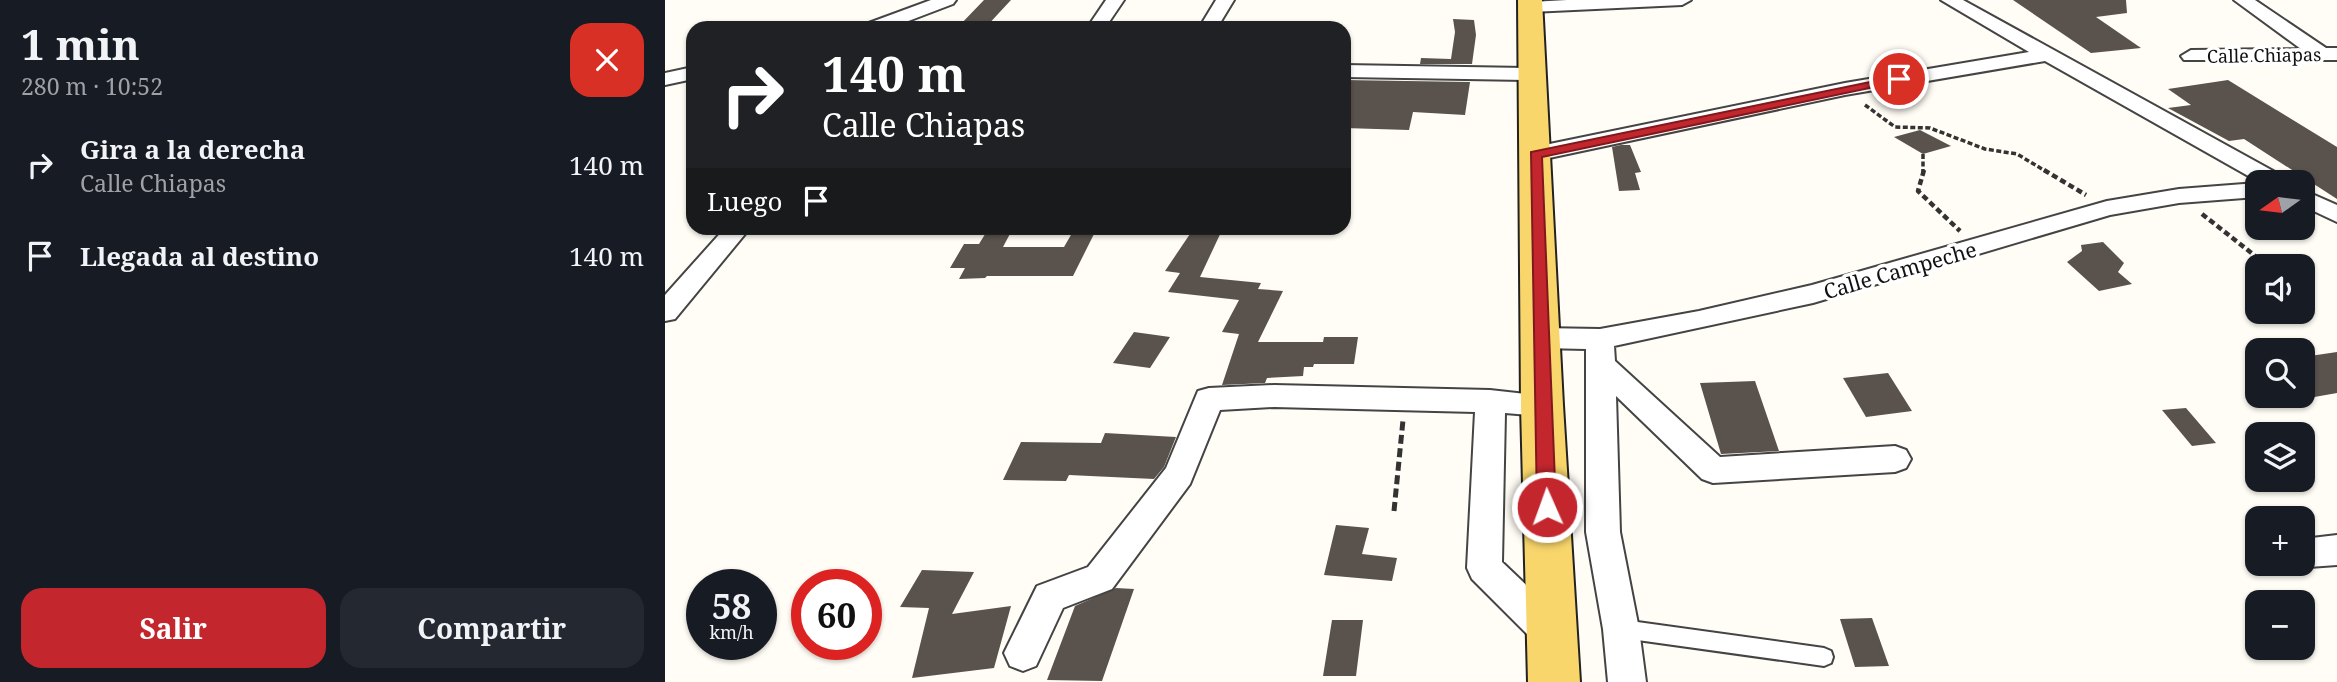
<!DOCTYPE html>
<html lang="es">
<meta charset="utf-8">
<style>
:root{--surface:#171b24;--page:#242831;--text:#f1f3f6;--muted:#9ea1a6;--accent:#c4262e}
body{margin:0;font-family:"Noto Serif",serif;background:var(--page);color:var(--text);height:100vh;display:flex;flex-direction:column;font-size:26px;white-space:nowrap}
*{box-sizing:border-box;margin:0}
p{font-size:23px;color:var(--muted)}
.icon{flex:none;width:38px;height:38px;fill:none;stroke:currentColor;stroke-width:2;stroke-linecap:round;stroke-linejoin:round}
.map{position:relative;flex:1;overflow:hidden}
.side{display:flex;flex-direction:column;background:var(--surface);width:665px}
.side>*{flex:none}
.banner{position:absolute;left:21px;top:21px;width:665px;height:214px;border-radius:21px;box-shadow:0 2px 5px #0004;background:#202124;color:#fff;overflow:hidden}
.needle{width:46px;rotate:256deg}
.buttons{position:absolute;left:1580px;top:170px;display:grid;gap:14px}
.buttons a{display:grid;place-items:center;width:70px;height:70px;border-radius:14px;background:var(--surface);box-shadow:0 2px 5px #0004;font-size:35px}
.speed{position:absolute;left:21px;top:569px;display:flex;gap:14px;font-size:35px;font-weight:700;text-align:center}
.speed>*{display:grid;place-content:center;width:91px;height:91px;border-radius:50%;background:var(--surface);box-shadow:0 2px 5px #0004;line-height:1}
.speed small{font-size:18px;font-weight:400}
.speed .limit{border:10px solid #d22;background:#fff;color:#111}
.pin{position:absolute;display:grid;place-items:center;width:60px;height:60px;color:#fff;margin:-30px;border:4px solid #fff;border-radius:50%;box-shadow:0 2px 7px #0007}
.me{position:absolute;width:77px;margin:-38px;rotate:358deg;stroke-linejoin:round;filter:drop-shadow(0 0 5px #0008)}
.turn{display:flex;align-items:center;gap:24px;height:147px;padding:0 21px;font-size:32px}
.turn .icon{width:91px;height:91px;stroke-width:2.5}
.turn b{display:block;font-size:49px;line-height:60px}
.then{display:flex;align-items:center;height:66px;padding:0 21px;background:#0003;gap:14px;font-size:26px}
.round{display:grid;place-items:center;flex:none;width:74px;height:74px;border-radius:21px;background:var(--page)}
.headline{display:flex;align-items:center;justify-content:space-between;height:119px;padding:0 21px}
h1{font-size:42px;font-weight:700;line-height:52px}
.button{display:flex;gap:14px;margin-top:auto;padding:14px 21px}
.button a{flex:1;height:80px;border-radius:21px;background:var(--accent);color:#fff;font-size:28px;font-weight:700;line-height:80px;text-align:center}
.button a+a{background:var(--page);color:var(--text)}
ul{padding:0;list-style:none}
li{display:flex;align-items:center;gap:21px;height:91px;padding:0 21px}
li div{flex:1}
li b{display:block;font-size:26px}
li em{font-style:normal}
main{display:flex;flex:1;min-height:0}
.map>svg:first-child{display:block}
.building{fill:#5a524d}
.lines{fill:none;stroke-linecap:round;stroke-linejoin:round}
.lane-casing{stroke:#444;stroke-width:4}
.street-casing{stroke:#444;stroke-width:4}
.primary-casing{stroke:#222;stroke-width:4}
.path-far2{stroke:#333;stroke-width:3.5;stroke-dasharray:5 2.5;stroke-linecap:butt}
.path-far1{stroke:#333;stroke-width:4.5;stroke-dasharray:6 3.5;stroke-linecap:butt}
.path{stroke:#333;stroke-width:5;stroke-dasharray:9 4.5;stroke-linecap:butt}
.lane{fill:#fff;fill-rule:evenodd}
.street{fill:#fff;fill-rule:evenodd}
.primary{fill:#f9d66b;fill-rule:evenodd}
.route{fill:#c4262e;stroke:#7f191e;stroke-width:2}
.labels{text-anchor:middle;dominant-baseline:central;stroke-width:7;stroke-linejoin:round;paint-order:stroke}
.far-street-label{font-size:18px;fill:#111;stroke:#fff}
.street-label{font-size:21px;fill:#111;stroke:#fff}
</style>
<main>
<section class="side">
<div class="headline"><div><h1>1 min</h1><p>280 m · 10:52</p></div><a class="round" style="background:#d93025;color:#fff"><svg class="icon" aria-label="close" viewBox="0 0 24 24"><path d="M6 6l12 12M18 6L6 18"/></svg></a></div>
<ul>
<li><svg class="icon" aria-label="right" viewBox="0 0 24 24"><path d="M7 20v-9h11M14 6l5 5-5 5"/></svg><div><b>Gira a la derecha</b><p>Calle Chiapas</p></div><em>140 m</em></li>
<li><svg class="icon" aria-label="arrive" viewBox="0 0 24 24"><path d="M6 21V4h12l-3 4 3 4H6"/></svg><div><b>Llegada al destino</b></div><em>140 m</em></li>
</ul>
<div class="button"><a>Salir</a><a>Compartir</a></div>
</section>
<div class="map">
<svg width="1672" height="682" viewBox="0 0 1672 682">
<rect width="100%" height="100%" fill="#fffdf5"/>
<path class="building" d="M319,0H346L320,28H292Z
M1348,0H1461L1462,13L1431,17L1476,48L1426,53Z
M788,19L809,20L811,35L807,64H755L756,58L786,59L790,32Z
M679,80L805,82L800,115L748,112L744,130L679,128Z
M1563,80L1672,147V199L1579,139L1564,141L1503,108L1526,105L1503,89Z
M1255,130L1286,146L1258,154L1229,137Z
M956,145H965L976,172L970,173L975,190L954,191L947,147Z
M410,228H432L408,276H322L320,278L294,279L300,268H285L299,244H314L322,231L347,230L338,247H399Z
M529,228H558L535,277L596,283L593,289L618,291L593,342H658L659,337H693L689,364H649L648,367H639L638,376L602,378L600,383L557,385L574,334L557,332L574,300L503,292L515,273L500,271Z
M1438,242L1459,263L1453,272L1467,284L1434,291L1402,262L1417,251L1416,245Z
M469,332L505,337L485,368L448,363Z
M1672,352V393L1638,399V357Z
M1223,373L1247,411L1201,417L1178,378Z
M1090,381L1114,451L1056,454L1035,383Z
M1521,408L1551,443L1527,446L1497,410Z
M440,433L511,437L499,467L489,479L404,475L401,481L338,480L356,442L436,443Z
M671,525L704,528L697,554L732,558L727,581L659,575Z
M257,570L309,572L287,614L346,606L329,668L247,678L264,608L235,607Z
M451,588L469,589L437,681L382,680L410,606Z
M1207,618L1224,666L1190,667L1175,619Z
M667,620H698L691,676H658Z"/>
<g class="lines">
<defs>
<path id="lane" d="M958,620L1159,648L1166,651L1168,657L1166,663L1159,666L958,638L951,635L949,629L951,623Z"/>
<path id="street" d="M266,0H291L288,4L225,28H199L201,24Z
M441,0H459L440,28H422Z
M551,0H569L552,28H534Z
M902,0H1026L1017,5L866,12L857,7L866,2Z
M1276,0H1298L1619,177L1623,182H1594L1380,61L1180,95L870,161L862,159L859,154L862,149L870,147L1180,83L1364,52Z
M1569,0H1590L1661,48H1672V60H1519L1516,56L1526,50L1636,49Z
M679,65L867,68L874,70L877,74L874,78L867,80L679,77Z
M28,67V79L0,85V73Z
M1592,183V197L1514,203L1445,215L1148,303L949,346L950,361L1055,457L1230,446L1241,450L1246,459L1241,468L1230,472L1048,483L1037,479L951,396L955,532L974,629L981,682H943L938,629L921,532V349L876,348L866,345L862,338L866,331L876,328L935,329L1034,311L1147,285L1442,201L1514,189Z
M1638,190L1672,205V222L1638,206Z
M60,228H85L10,319L0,321V295Z
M609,385L825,390L888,397L892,405L888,413L877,416L840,413L837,562L900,622L905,634L900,646L887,651L874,646L807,579L802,568L810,412L609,407L555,410L525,484L447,589L398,608L371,666L358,671L345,666L339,653L372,586L423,567L501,468L533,391L544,388Z
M1672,535V565L1644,567L1634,564H1638V539Z"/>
<path id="primary" d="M853,0H877L898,405L915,682H863L856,405Z"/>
</defs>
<use href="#lane" class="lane-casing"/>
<use href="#street" class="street-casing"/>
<use href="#primary" class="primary-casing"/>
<path class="path-far2" d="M1200,105L1230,127L1265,128L1320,149L1352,154L1382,172
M1258,154V172"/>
<path class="path-far1" d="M1259,170L1253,191L1295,231
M1379,170L1421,195
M1537,214L1603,266
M1638,294L1647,301"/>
<path class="path" d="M729,511L738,420"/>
<use href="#lane" class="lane"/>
<use href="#street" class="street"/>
<use href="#primary" class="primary"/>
</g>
<path class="route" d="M1234,76L1238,77V81L877,157L891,507L888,512L882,514L875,512L872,507L866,152Z"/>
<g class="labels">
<g class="far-street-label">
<text transform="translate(1599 55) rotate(-1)">Calle Chiapas</text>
</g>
<g class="street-label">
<text transform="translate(1235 270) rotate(-16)">Calle Campeche</text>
</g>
</g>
</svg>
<div class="buttons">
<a><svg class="needle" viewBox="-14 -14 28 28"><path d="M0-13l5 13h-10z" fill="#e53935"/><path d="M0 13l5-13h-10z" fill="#9ea1a6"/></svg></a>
<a><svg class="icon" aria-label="sound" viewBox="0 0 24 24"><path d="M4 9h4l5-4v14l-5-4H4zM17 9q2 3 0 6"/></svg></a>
<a><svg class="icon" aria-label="search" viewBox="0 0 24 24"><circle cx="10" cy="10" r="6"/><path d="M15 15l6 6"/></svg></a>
<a><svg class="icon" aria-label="layers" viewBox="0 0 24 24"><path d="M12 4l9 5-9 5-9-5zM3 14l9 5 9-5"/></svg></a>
<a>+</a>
<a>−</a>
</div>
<div class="speed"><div>58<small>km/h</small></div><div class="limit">60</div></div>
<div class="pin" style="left:1234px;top:79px;background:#d93025"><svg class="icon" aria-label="arrive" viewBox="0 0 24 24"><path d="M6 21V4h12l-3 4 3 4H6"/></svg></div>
<svg class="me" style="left:882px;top:507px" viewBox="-20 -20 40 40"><circle r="17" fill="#c4262e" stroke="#fff" stroke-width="3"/><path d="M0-11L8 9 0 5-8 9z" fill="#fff"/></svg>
<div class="banner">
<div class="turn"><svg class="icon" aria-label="right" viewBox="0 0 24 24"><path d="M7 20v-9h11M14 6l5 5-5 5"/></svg><div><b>140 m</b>Calle Chiapas</div></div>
<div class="then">Luego<svg class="icon" aria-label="arrive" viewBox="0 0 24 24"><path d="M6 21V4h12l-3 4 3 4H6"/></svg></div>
</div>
</div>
</main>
